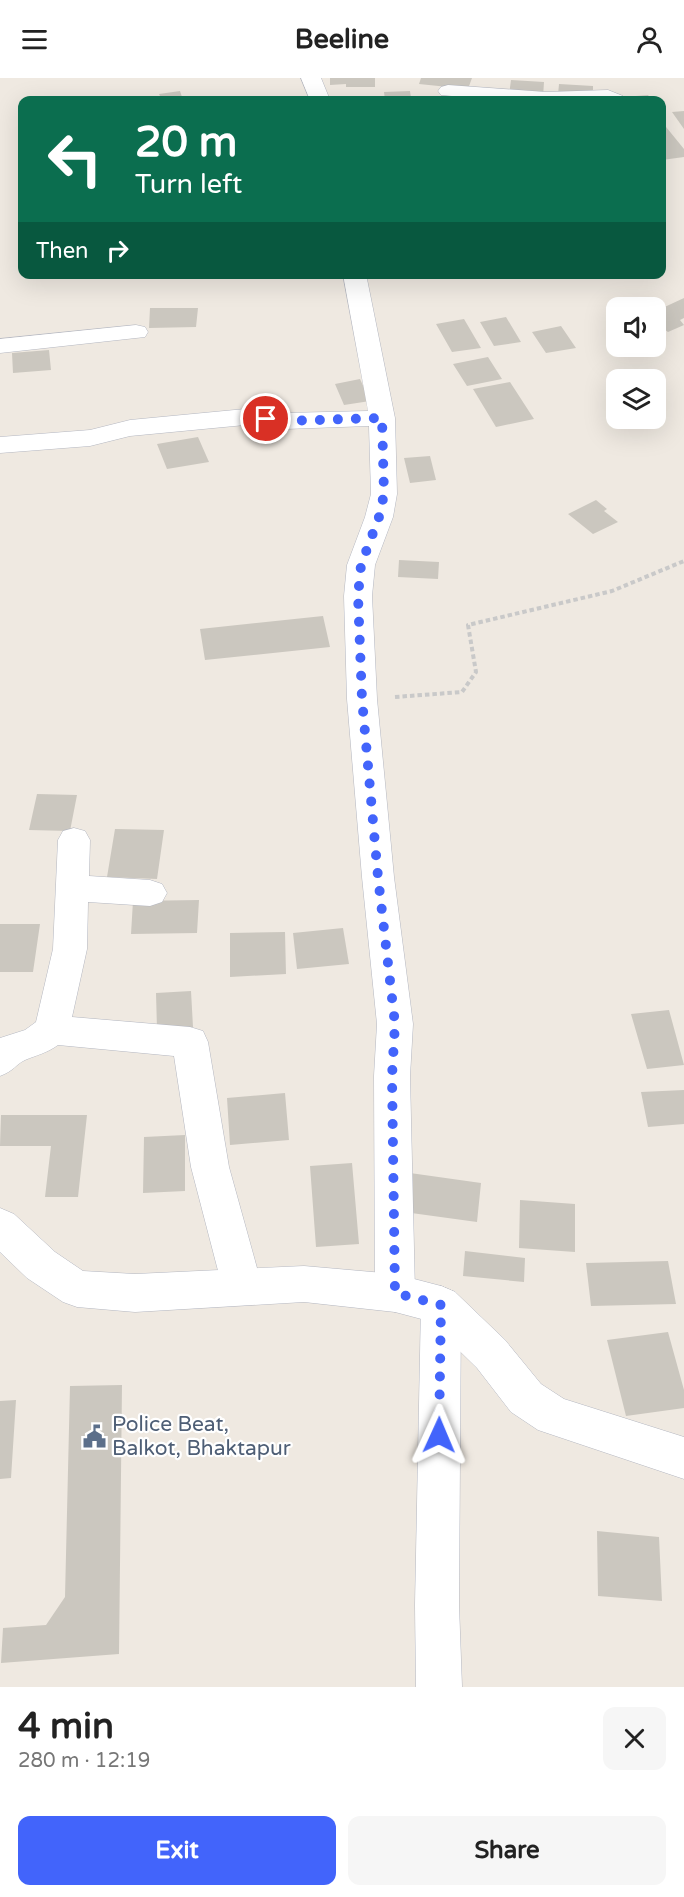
<!DOCTYPE html>
<meta charset="utf-8">
<style>
:root{--surface:#fff;--page:#f6f6f6;--text:#222;--muted:#767676;--accent:#4264fb}
body{margin:0;font-family:"Varela Round",sans-serif;background:var(--page);color:var(--text);height:100vh;display:flex;flex-direction:column;font-size:22px;white-space:nowrap}
*{box-sizing:border-box;margin:0}
p{font-size:20px;color:var(--muted)}
.icon{flex:none;width:33px;height:33px;fill:none;stroke:currentColor;stroke-width:2;stroke-linecap:round;stroke-linejoin:round}
.map{position:relative;height:1609px;overflow:hidden}
.panel{display:flex;flex-direction:column;background:var(--surface);flex:1}
.panel>*{flex:none}
.top-card{position:absolute;left:18px;top:18px;width:648px;height:183px;border-radius:12px;box-shadow:0 6px 24px #0002;background:#0b6e4f;color:#fff;overflow:hidden}
.tools{position:absolute;left:606px;top:219px;display:grid;gap:12px}
.tools a{display:grid;place-items:center;width:60px;height:60px;border-radius:12px;background:var(--surface);box-shadow:0 6px 24px #0002;font-size:30px}
.pin{position:absolute;display:grid;place-items:center;width:51px;height:51px;color:#fff;margin:-26px;border:3px solid #fff;border-radius:50%;box-shadow:0 2px 6px #0007}
.me{position:absolute;width:66px;margin:-33px;rotate:1deg;stroke-linejoin:round;filter:drop-shadow(0 0 4px #0008)}
.turn{display:flex;align-items:center;gap:21px;height:126px;padding:0 18px;font-size:27px}
.turn .icon{width:78px;height:78px;stroke-width:2.5}
.turn b{display:block;font-size:42px;line-height:51px}
.then{display:flex;align-items:center;height:57px;padding:0 18px;background:#0003;gap:12px;font-size:22px}
.round{display:grid;place-items:center;flex:none;width:63px;height:63px;border-radius:12px;background:var(--page)}
.summary{display:flex;align-items:center;justify-content:space-between;height:102px;padding:0 18px}
h1{font-size:36px;font-weight:700;line-height:45px}
.primary-button{display:flex;gap:12px;margin-top:auto;padding:12px 18px}
.primary-button a{flex:1;height:69px;border-radius:12px;background:var(--accent);color:#fff;font-size:24px;font-weight:700;line-height:69px;text-align:center}
.primary-button a+a{background:var(--page);color:var(--text)}
header{display:flex;justify-content:space-between;align-items:center;height:78px;padding:0 18px;background:var(--surface);font-size:27px;font-weight:700}
.map>svg:first-child{display:block}
.building{fill:#cbc7bf}
.lines{fill:none;stroke-linecap:round;stroke-linejoin:round}
.street-casing{stroke:#b4b7c1;stroke-width:1}
.secondary-casing{stroke:#b4b7c1;stroke-width:1}
.path{stroke:#c9c9c9;stroke-width:4;stroke-dasharray:4.5 3;stroke-linecap:butt}
.street{fill:#fff;fill-rule:evenodd}
.secondary{fill:#fff;fill-rule:evenodd}
.route{stroke:#4264fb;stroke-width:10;stroke-dasharray:0 18}
.labels{text-anchor:middle;dominant-baseline:central;stroke-width:4.5;stroke-linejoin:round;paint-order:stroke}
.near-service-label{font-size:21px;fill:#4e5e75;stroke:#fff;text-anchor:start}
</style>
<header><svg class="icon" aria-label="menu" viewBox="0 0 24 24"><path d="M4 6h16M4 12h16M4 18h16"/></svg>Beeline<svg class="icon" aria-label="person" viewBox="0 0 24 24"><circle cx="12" cy="8" r="4"/><path d="M4 21q1-7 8-7t8 7"/></svg></header>
<div class="map">
<svg width="684" height="1609" viewBox="0 0 684 1609">
<rect width="100%" height="100%" fill="#efe9e1"/>
<path class="building" d="M330,0H375V9H346V6L330,7Z
M421,0H472L468,11L419,6Z
M511,2L544,4L543,19L509,17Z
M559,6L593,8V19L558,17Z
M180,13L183,22H162L159,16Z
M410,13L411,20H419L420,22H385L384,14Z
M648,17L652,22H625L623,19Z
M684,33V51L672,34Z
M662,44L684,71V79L662,82Z
M684,220V240L680,242L684,247L668,254L656,245V233Z
M150,230H198L196,249L149,250Z
M506,239L521,264L494,268L480,244Z
M464,241L481,270L452,274L436,246Z
M561,248L576,270L546,275L532,254Z
M49,272L51,292L13,295L12,275Z
M488,279L502,301L467,308L453,286Z
M360,301L370,323L344,327L335,306Z
M510,304L534,341L496,349L473,311Z
M198,359L209,384L167,391L157,366Z
M430,378L436,402L410,405L404,380Z
M596,422L607,431L604,433L618,444L593,456L568,436Z
M399,482L439,484L438,501L398,499Z
M323,538L330,569L205,582L200,551Z
M37,716L77,717L70,753L29,752Z
M115,751L164,752L157,801L107,799Z
M199,822L197,855L131,856L133,823Z
M0,846H40L33,894H0Z
M343,850L349,886L297,891L293,855Z
M285,854L286,896L230,899V855Z
M191,913L193,949L157,951L156,915Z
M669,932L684,987L647,991L631,936Z
M684,1012V1046L648,1049L641,1014Z
M285,1015L289,1062L230,1067L227,1020Z
M1,1037H87L78,1119H45L51,1068H0Z
M185,1057V1113L143,1115L144,1059Z
M352,1085L359,1166L316,1169L310,1088Z
M410,1095L481,1105L477,1144L404,1134Z
M520,1122L575,1126V1174L519,1170Z
M465,1173L525,1180L524,1204L463,1198Z
M668,1183L676,1226L591,1228L586,1185Z
M668,1254L684,1312V1330L626,1338L607,1262Z
M122,1307L119,1576L1,1585L3,1550L46,1547L65,1519L70,1308Z
M16,1322L11,1400L0,1401V1323Z
M597,1453L659,1459L662,1523L598,1518Z"/>
<g class="lines">
<defs>
<path id="street" d="M301,0H321L330,22H310Z
M448,7L546,14L608,12L623,18L626,22H496L441,17L438,13L441,9Z
M343,196H366L395,340L397,416L393,439L375,487L372,518L377,621L394,799L413,946L410,998L415,1215L409,1228L395,1234L381,1228L375,1215L374,998L377,946L362,799L347,621L344,518L347,487L365,439L371,416L369,348L285,351L245,347L130,358L90,368L0,375V359L90,352L130,342L245,331L285,335L368,333Z
M136,247L145,249L148,254L145,259L0,275V261Z
M74,750L85,753L90,762L89,798L150,802L162,806L167,815L162,824L150,828L88,824L87,871L72,939L190,949L203,953L208,964L229,1089L262,1208L256,1221L242,1226L228,1221L222,1208L191,1089L174,978L58,967C47,975 37,977 25,982C16,986 14,993 0,998V960L25,952L36,944L53,871L58,762L63,753Z
M441,1208L455,1214L461,1227L459,1527L462,1609H416L415,1527L421,1227L427,1214Z"/>
<path id="secondary" d="M0,1130L14,1136L55,1174L83,1193L135,1196L304,1188L395,1196L441,1208L455,1214L505,1262L541,1306L564,1321L684,1359V1401L538,1352L511,1334L477,1290L429,1243L395,1234L304,1224L135,1234L77,1229L63,1224L27,1200L0,1174Z"/>
</defs>
<use href="#street" class="street-casing"/>
<use href="#secondary" class="secondary-casing"/>
<path class="path" d="M395,619L462,614L476,594L468,547L612,513L684,483"/>
<use href="#street" class="street"/>
<use href="#secondary" class="secondary"/>
</g>
<g class="lines">
<path class="route" d="M266,341L285,343L382,340L384,416L379,439L361,487L358,518L362,621L378,799L395,946L392,998L395,1215L441,1227L439,1357"/>
</g>
<defs>
<symbol id="civic-bare" viewBox="-9 -9 18 18"><path d="M-.6-6.5H3V-4.5H.6V-3L4-1V1h2V6H-6V1h2V-1L-.6-3ZM-1.2 2.5V6h2.4V2.5Z" fill="#5c6f8a" stroke="#fff" stroke-width="2.5" paint-order="stroke"/></symbol>
</defs>
<g fill-rule="evenodd">
<use href="#civic-bare" x="78" y="1342" width="33" height="33"/>
</g>
<g class="labels">
<g class="near-service-label">
<text x="112" y="1346">Police Beat,<tspan x="112" dy="24">Balkot, Bhaktapur</tspan></text>
</g>
</g>
</svg>
<div class="tools">
<a><svg class="icon" aria-label="sound" viewBox="0 0 24 24"><path d="M4 9h4l5-4v14l-5-4H4zM17 9q2 3 0 6"/></svg></a>
<a><svg class="icon" aria-label="layers" viewBox="0 0 24 24"><path d="M12 4l9 5-9 5-9-5zM3 14l9 5 9-5"/></svg></a>
</div>
<div class="pin" style="left:266px;top:341px;background:#d93025"><svg class="icon" aria-label="arrive" viewBox="0 0 24 24"><path d="M6 21V4h12l-3 4 3 4H6"/></svg></div>
<svg class="me" style="left:439px;top:1357px" viewBox="-20 -20 40 40"><path d="M0-17L14 15 0 8-14 15z" fill="#4264fb" stroke="#fff" stroke-width="4"/></svg>
<div class="top-card">
<div class="turn"><svg class="icon" aria-label="left" viewBox="0 0 24 24"><path d="M17 20v-9H6M10 6l-5 5 5 5"/></svg><div><b>20 m</b>Turn left</div></div>
<div class="then">Then<svg class="icon" aria-label="right" viewBox="0 0 24 24"><path d="M7 20v-9h11M14 6l5 5-5 5"/></svg></div>
</div>
</div>
<section class="panel">
<div class="summary"><div><h1>4 min</h1><p>280 m · 12:19</p></div><a class="round"><svg class="icon" aria-label="close" viewBox="0 0 24 24"><path d="M6 6l12 12M18 6L6 18"/></svg></a></div>
<div class="primary-button"><a>Exit</a><a>Share</a></div>
</section>
